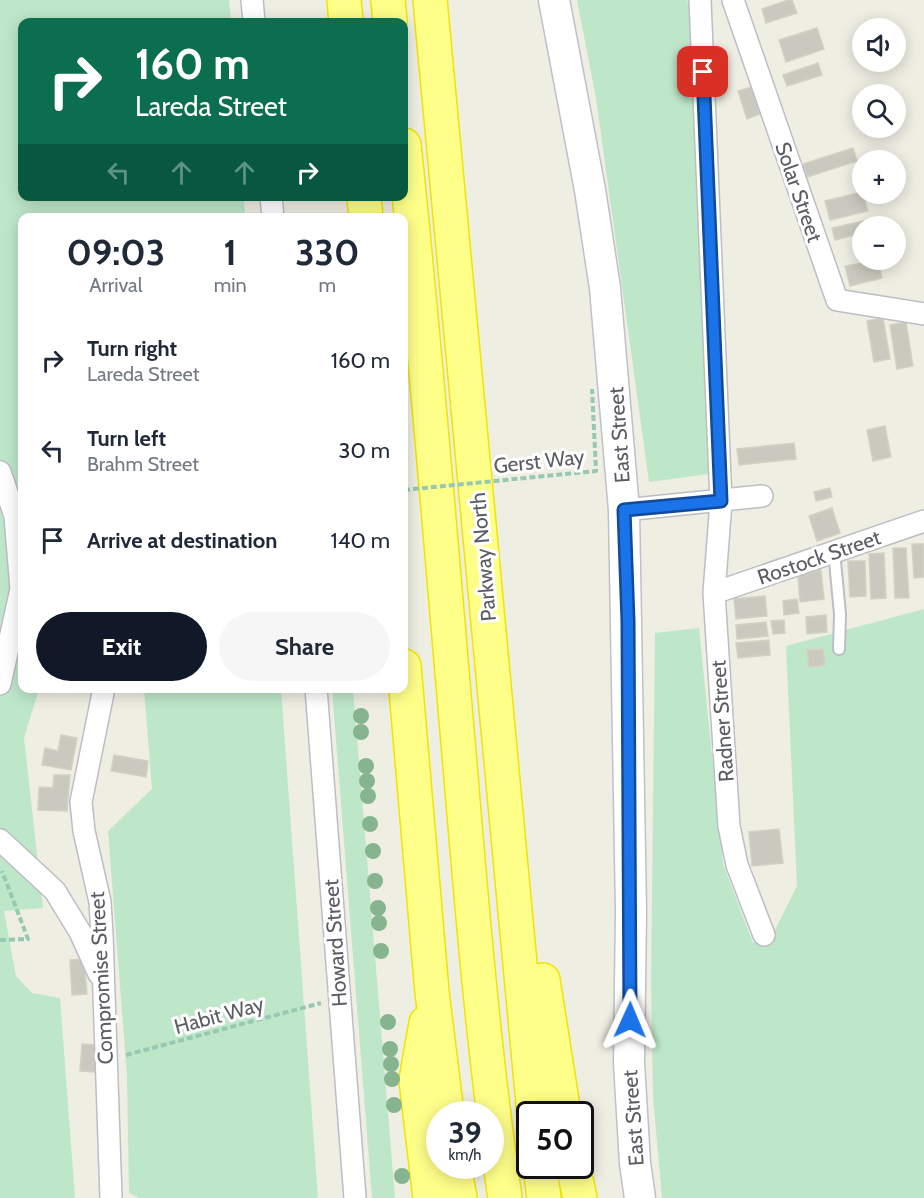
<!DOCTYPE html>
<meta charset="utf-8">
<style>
:root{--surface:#fff;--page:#f6f6f7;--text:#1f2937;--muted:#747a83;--accent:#111827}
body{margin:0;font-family:Cabin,sans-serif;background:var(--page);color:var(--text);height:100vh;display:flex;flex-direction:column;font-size:22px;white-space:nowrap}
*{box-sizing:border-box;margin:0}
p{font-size:20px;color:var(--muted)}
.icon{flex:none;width:33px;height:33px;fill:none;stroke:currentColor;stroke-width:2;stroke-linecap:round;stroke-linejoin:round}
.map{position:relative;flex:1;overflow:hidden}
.sheet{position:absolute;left:18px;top:213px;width:390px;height:480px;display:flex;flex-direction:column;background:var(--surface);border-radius:12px;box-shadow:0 3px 15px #0003}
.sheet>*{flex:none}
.hud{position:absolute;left:18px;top:18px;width:390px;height:183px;border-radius:12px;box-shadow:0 3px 15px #0003;background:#0b6e4f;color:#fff;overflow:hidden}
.controls{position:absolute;left:852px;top:18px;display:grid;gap:12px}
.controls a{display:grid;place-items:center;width:54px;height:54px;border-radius:50%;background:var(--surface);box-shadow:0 3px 15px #0003;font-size:30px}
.speed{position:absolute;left:426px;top:1101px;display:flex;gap:12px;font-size:30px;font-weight:700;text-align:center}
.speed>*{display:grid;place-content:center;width:78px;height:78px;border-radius:50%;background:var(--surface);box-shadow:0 3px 15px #0003;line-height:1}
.speed small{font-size:15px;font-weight:400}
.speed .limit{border:3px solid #111;border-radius:9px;background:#fff;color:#111}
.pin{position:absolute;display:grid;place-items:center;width:51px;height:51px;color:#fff;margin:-26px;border-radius:12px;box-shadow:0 3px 9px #0006}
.me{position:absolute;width:66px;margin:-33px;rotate:1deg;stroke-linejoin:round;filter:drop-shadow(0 0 4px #0008)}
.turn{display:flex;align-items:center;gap:21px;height:126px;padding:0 18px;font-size:27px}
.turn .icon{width:78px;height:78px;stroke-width:2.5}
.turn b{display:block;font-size:42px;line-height:51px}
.lanes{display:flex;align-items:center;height:57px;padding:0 18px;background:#0003;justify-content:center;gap:30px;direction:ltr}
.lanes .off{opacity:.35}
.eta{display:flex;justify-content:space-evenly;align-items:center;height:102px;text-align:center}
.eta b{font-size:36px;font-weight:700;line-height:42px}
.cta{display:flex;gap:12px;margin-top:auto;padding:12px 18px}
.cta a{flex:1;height:69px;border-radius:36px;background:var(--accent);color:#fff;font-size:24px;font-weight:700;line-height:69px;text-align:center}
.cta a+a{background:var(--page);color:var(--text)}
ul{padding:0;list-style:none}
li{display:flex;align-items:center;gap:18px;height:90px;padding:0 18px}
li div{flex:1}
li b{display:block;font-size:22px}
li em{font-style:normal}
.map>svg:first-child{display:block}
.green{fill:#bee7c9}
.building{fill:#c9c9bf;stroke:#d3d2c1;stroke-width:1.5}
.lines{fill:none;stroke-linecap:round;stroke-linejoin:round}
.lane-casing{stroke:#bdbec5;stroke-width:14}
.street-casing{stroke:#bdbec5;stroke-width:24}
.secondary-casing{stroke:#bfc0c9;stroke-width:33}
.highway-casing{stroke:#f1e400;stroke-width:36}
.path{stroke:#97c8b1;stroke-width:4;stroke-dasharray:6 3;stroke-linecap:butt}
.lane{stroke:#fff;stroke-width:10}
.street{stroke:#fff;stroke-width:21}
.secondary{stroke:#fff;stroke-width:30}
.highway{stroke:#feff89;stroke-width:33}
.path-bridge{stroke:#97c8b1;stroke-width:4;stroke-dasharray:6 3;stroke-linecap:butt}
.tree{fill:#86b48f}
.route-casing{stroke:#114b97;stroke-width:15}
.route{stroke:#1a73e8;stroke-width:10}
.labels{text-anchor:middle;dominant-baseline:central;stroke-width:6;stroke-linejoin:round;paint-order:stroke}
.street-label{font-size:21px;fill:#5b5d64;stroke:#fff}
</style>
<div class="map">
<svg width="924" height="1198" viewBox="0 0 924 1198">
<rect width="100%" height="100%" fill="#eeeee3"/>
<path class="green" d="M0,0H229L231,22H22V196L244,197L245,217L22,218V688L39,689L24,738L43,908L4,911L16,976L32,993L60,998L75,1198H0Z
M577,0H687L689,5L709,474L649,482L596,98Z
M924,609V1198H662L653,1097L651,983L655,633L699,628L723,864L753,943L776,928L797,886L786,646Z
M144,689H281L318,1198H139L129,1193L127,1076L108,831L152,789Z
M332,689H353L395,1198H372Z"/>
<path class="building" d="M788,0H792L797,13L766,23L762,9Z
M817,28L824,49L786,62L779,40Z
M818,63L822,75L787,86L783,75Z
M752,87L760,114L747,119L738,91Z
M853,148L857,161L807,177L803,164Z
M862,192L868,211L830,220L825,201Z
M877,218L879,226H862V233L835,240L832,228Z
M878,260L882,278L850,286L845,266Z
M883,318L890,359L874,362L867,321Z
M906,322L913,366L897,369L890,325Z
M885,426L891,457L873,461L867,430Z
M794,443L796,459L739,465L737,449Z
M830,488L832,497L816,501L814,492Z
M832,508L840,533L817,541L809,516Z
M912,544H924V577L914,578Z
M893,548H906L909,598H895Z
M884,553L886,598L871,599L869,554Z
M848,561H865L866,596L850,597Z
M821,570L824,599L800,602L798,575Z
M765,596L767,616L736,619L734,599Z
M797,599L799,613L784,615L783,601Z
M826,615L827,632L807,634L806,617Z
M784,620L785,633L773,634L771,621Z
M766,622L768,636L737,639L736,625Z
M769,640L770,655L738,658L736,643Z
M823,649L825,665L809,667L807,650Z
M61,735L77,738L71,770L42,765L45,748L58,751Z
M114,755L148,761L146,777L111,771Z
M54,775H70L67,811L38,810L39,787L53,788Z
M779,829L783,863L752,866L749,832Z
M84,959L87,994L72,995L70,960Z
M82,1044L96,1045L95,1072L80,1071Z"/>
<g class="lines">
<defs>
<path id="lane" d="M834,551L840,614L839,649"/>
<path id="street" d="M252,0L254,22
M700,0L721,502L714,593L729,826L737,865L764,935
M733,0L837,300L924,314
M271,196L273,218
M0,472L15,516L21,589L0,684
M624,510L762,496
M714,593L924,521
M104,688L81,802L84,831L100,902L102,935L111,1198
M316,688L355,1198
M0,840L55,891L80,932L99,974"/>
<path id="secondary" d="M554,0L590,190L605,288L624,510L631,911L629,1063L635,1163L640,1198"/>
<path id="highway" d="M344,0L346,22
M388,0L390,22
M430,0L534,1114
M404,145C426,351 442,558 460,765C472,910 484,1054 505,1198
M364,196L366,218
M404,666L432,992L447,1114
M543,980L564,1114
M426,1023L416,1080L430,1198
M454,1166L460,1198
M540,1166L544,1198
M573,1166L580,1198"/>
</defs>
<use href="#lane" class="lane-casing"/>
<use href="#street" class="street-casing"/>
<use href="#secondary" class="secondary-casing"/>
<use href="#highway" class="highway-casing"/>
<path class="path" d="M0,940L28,939L2,871
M126,1055L321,1003"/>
<use href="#lane" class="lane"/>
<use href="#street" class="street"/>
<use href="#secondary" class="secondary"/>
<use href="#highway" class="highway"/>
<path class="path-bridge" d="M404,490L596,471L592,389"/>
</g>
<g class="tree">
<circle cx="361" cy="716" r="8"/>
<circle cx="361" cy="732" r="8"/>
<circle cx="366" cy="766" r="8"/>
<circle cx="367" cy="781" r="8"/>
<circle cx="368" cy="796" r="8"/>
<circle cx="370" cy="824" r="8"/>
<circle cx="373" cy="851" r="8"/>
<circle cx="375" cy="881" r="8"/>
<circle cx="378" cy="908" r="8"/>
<circle cx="379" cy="923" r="8"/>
<circle cx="381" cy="951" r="8"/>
<circle cx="388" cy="1022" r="8"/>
<circle cx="390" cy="1049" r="8"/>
<circle cx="391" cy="1064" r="8"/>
<circle cx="392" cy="1079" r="8"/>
<circle cx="394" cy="1105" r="8"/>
<circle cx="402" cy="1176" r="8"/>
</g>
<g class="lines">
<defs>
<path id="route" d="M630,1020L628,621L624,510L721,501L703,72"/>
</defs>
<use href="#route" class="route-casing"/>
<use href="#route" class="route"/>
</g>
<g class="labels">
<g class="street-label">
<text transform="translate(799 192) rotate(71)">Solar Street</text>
<text transform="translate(619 435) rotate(-94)">East Street</text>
<text transform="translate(539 461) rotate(-6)">Gerst Way</text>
<text transform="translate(483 557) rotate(-95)">Parkway North</text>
<text transform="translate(819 557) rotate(-19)">Rostock Street</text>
<text transform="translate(722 721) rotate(-94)">Radner Street</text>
<text transform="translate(335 943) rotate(-94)">Howard Street</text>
<text transform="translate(101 978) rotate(-93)">Compromise Street</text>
<text transform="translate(219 1015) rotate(-15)">Habit Way</text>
<text transform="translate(633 1118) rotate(-94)">East Street</text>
</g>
</g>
</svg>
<div class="controls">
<a><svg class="icon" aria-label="sound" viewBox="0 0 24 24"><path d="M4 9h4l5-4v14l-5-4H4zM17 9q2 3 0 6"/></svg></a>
<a><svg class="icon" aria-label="search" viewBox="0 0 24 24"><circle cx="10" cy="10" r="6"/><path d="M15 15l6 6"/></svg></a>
<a>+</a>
<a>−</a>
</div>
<div class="speed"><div>39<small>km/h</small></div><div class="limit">50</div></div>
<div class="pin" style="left:703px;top:72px;background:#d93025"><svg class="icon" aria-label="arrive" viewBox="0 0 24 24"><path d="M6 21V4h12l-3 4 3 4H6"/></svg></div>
<svg class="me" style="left:630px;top:1020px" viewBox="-20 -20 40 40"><path d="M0-17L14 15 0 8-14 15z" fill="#1a73e8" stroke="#fff" stroke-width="4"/></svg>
<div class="hud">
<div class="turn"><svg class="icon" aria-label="right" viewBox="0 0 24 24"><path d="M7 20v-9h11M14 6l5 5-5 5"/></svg><div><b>160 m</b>Lareda Street</div></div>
<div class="lanes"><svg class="icon off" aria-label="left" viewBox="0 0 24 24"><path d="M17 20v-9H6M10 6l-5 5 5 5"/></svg><svg class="icon off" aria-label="ahead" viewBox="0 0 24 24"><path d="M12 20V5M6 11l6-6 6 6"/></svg><svg class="icon off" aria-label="ahead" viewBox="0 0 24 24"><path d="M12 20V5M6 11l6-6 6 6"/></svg><svg class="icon" aria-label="right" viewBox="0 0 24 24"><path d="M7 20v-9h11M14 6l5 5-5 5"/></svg></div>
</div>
<section class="sheet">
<div class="eta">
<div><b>09:03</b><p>Arrival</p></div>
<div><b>1</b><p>min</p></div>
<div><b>330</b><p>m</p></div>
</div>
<ul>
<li><svg class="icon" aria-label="right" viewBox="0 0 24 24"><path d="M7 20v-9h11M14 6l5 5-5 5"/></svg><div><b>Turn right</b><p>Lareda Street</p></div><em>160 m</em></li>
<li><svg class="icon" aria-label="left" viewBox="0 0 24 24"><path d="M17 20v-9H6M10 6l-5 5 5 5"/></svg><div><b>Turn left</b><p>Brahm Street</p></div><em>30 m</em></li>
<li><svg class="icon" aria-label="arrive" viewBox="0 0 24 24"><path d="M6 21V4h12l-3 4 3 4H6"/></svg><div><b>Arrive at destination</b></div><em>140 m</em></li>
</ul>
<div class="cta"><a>Exit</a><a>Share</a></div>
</section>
</div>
